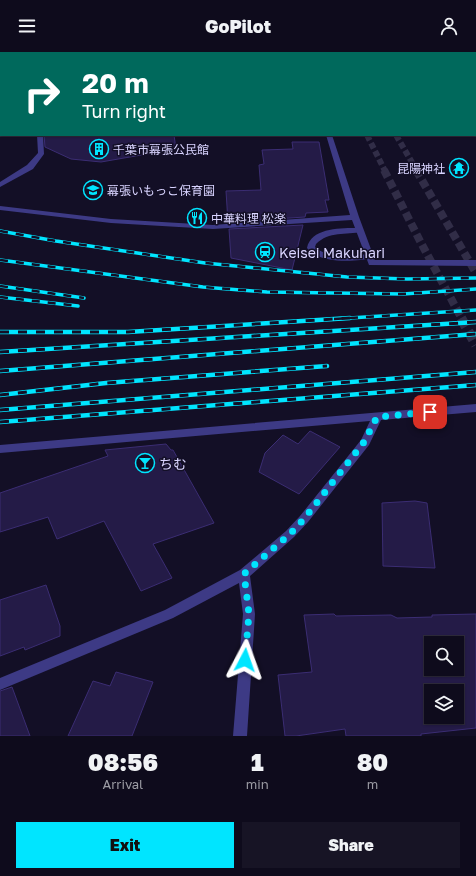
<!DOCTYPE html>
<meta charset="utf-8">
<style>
:root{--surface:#0e0b1c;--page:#171425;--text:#f1f3f6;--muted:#9b9ba3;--line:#2e2b3b;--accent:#00e5ff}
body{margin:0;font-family:"Golos Text","Noto Sans JP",sans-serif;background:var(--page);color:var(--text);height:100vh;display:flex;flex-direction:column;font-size:15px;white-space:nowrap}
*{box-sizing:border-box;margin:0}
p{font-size:13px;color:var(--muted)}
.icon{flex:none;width:22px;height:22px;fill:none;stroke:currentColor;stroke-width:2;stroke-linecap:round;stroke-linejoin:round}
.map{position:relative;height:684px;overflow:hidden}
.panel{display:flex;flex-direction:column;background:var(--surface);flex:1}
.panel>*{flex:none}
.top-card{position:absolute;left:0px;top:0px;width:476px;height:84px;box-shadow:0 1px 3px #0004,0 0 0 1px var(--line);background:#00695c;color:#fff;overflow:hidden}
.controls{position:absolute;left:424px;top:584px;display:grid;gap:8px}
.controls a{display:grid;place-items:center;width:40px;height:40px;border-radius:0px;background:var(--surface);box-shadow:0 1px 3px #0004,0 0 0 1px var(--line);font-size:20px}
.pin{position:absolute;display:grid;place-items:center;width:34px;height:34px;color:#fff;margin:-17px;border-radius:8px;box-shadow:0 2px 6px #0006}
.me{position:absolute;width:44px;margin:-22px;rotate:4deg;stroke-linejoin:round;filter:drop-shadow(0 0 3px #0008)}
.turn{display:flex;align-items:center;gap:14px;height:84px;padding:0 16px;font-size:18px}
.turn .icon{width:52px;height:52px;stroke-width:2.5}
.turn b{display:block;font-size:28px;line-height:34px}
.eta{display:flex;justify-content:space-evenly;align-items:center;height:68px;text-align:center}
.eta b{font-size:24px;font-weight:800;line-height:28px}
.primary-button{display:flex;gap:8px;margin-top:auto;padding:8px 16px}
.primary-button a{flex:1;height:46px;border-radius:0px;background:var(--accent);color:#111;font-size:16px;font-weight:800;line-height:46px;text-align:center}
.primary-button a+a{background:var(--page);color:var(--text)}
header{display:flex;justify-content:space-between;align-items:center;height:52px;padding:0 16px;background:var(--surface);font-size:18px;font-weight:800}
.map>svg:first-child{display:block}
.building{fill:#241b47;stroke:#3b2d73;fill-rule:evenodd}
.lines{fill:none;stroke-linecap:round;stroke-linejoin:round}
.primary-tunnel-far2{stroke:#312d47;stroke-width:6;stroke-dasharray:6 3;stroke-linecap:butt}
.primary-tunnel-far1{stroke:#312d47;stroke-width:8;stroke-dasharray:8 4;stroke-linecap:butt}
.primary-tunnel{stroke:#312d47;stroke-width:10;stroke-dasharray:10 5;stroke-linecap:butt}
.service{fill:#3d3a85;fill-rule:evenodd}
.minor{fill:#3d3a85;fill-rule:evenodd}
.primary{fill:#c25bff;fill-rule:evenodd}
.rail-far1-casing{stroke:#00e5ff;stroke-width:3.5}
.rail-casing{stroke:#00e5ff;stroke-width:4.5}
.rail-far1{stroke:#130f26;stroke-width:2.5;stroke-dasharray:8;stroke-linecap:butt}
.rail{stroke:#130f26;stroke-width:3;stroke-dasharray:9;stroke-linecap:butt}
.route{stroke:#00e5ff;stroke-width:7;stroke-dasharray:0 12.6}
.labels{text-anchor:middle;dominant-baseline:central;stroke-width:3;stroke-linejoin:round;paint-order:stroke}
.far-poi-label{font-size:12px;fill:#d9d4ff;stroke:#130f26;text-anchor:start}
.poi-label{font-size:14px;fill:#d9d4ff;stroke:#130f26;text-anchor:start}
</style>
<header><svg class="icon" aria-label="menu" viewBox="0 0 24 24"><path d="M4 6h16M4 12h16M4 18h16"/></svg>GoPilot<svg class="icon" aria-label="person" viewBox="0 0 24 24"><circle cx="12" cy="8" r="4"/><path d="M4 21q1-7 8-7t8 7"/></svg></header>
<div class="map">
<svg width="476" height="684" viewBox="0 0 476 684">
<rect width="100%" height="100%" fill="#130f26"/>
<path class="building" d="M44,83H174L176,97L101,110L71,107L45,95Z
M292,90H319L329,148H325L328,160L306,161L305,165L228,170L226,139L261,138L259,113L264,112L262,98L293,97Z
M303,173L292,218L231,206L229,177Z
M310,379L340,395L299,442L259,420L265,401L283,383L298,392Z
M166,392L171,398H173L214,471L153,492L172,526L141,539L104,469L57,487L48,465L0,480V441L108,404L105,398Z
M415,449L427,451L435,516L383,514L382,451Z
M46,533L60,574V584L25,598L24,595L0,604V548Z
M334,562L336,564L391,563L397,566L432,565V563L476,562V676L421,682V684H346L345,677L296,684H285L278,623L312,620L304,563ZM431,591H457V617H431ZM431,639H457V665H431Z
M116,620L153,630L132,684H68L93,629L110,634Z
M12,635L30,684H0V639Z"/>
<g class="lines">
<path class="primary-tunnel-far2" d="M367,83L385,119
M396,83L417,119"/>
<path class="primary-tunnel-far1" d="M384,118L420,189L462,267
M416,118L476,221"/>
<path class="primary-tunnel" d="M461,266L476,293"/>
<path class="service" d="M359,176L363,178L362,180C346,183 329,179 316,192L315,195C329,208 353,203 370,202H373L374,204L373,206C355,210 319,212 307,196C311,175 343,176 359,176Z"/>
<path class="minor" d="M293,0H299L300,1H294Z
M370,0H376L377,1H371Z
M475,22H476V26H475Z
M0,26H1V30H0Z
M37,83H43L44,102L33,117L0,135V130L27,113L38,101Z
M326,83H332L359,165L375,208H476V214L369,213L352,168L213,177L111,171L0,158V154L111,167L213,173L350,163Z
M476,352V360L381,368L369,393L308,470L294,485L250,524L255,562L247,684H233L243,562L239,531L173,566L0,638V626L165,558L240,518L286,479L300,464L361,388L370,369L0,401V393Z"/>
<path class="primary" d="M321,0H327V1H321Z
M345,0H351L352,1H346Z"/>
<defs>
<path id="rail-far1" d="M0,179L56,189L205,211L347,225L407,227L476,226
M0,208L203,235L267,240L403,242L476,237
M0,234L84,246
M0,245L78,254
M334,267L476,258"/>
<path id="rail" d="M0,280H128L350,266
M0,300L476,270
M0,319L476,282
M0,343L106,331L327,314
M0,358L476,320
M0,370L476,333"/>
</defs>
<use href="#rail-far1" class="rail-far1-casing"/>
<use href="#rail" class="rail-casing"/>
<use href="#rail-far1" class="rail-far1"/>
<use href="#rail" class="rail"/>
</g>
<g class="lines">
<path class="route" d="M245,608L249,562L244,522L290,482L304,467L364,390L377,365L430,360"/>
</g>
<defs>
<symbol id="building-ring" viewBox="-11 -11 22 22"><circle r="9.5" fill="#130f26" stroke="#00e5ff" stroke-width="1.5"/><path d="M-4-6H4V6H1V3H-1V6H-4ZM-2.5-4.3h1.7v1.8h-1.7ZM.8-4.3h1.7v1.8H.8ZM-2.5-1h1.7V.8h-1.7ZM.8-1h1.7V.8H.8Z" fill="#00e5ff"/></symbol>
<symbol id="temple-ring" viewBox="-11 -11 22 22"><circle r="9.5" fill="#130f26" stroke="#00e5ff" stroke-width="1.5"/><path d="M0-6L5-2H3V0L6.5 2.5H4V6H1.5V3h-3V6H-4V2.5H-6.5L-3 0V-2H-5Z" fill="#00e5ff"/></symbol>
<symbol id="school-ring" viewBox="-11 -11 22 22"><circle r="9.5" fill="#130f26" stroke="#00e5ff" stroke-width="1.5"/><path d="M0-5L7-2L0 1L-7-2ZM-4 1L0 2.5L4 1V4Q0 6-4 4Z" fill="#00e5ff"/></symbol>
<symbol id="restaurant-ring" viewBox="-11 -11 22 22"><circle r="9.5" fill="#130f26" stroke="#00e5ff" stroke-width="1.5"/><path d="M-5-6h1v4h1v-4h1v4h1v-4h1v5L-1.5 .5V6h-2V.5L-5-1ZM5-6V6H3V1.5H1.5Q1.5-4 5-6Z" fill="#00e5ff"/></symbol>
<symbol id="station-ring" viewBox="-11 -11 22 22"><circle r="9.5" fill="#130f26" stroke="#00e5ff" stroke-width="1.5"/><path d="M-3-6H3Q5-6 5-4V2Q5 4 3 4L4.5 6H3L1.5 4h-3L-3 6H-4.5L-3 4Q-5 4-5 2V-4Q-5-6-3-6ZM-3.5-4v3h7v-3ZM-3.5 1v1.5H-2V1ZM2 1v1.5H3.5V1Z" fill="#00e5ff"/></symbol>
<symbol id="bar-ring" viewBox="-11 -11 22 22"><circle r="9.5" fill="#130f26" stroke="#00e5ff" stroke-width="1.5"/><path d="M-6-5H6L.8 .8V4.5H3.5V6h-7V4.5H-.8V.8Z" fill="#00e5ff"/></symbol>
</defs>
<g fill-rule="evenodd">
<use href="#building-ring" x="88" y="86" width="22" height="22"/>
<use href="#temple-ring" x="448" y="105" width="22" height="22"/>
<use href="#school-ring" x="82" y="127" width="22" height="22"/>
<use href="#restaurant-ring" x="186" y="155" width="22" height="22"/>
<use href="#station-ring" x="254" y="189" width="22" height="22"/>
<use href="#bar-ring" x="134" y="400" width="22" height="22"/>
</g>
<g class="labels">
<g class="far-poi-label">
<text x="113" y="97">千葉市幕張公民館</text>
<text x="445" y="116" text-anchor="end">昆陽神社</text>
<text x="107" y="138">幕張いもっこ保育園</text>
<text x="211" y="166">中華料理 松楽</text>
</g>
<g class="poi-label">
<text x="279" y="200">Keisei Makuhari</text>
<text x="159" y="411">ちむ</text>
</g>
</g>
</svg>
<div class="controls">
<a><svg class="icon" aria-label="search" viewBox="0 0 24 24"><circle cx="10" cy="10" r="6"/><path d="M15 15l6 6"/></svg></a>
<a><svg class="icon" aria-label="layers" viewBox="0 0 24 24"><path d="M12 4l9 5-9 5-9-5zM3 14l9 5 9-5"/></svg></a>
</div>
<div class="pin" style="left:430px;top:360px;background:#d93025"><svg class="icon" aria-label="arrive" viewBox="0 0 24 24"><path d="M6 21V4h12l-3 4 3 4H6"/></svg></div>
<svg class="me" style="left:245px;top:608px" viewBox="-20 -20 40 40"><path d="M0-17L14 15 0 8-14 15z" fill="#00e5ff" stroke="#fff" stroke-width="4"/></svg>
<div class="top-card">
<div class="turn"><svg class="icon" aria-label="right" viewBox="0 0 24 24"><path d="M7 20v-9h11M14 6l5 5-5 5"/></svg><div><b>20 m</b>Turn right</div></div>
</div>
</div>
<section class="panel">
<div class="eta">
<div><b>08:56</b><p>Arrival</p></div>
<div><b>1</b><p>min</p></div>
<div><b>80</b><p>m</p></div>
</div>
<div class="primary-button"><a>Exit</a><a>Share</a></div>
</section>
